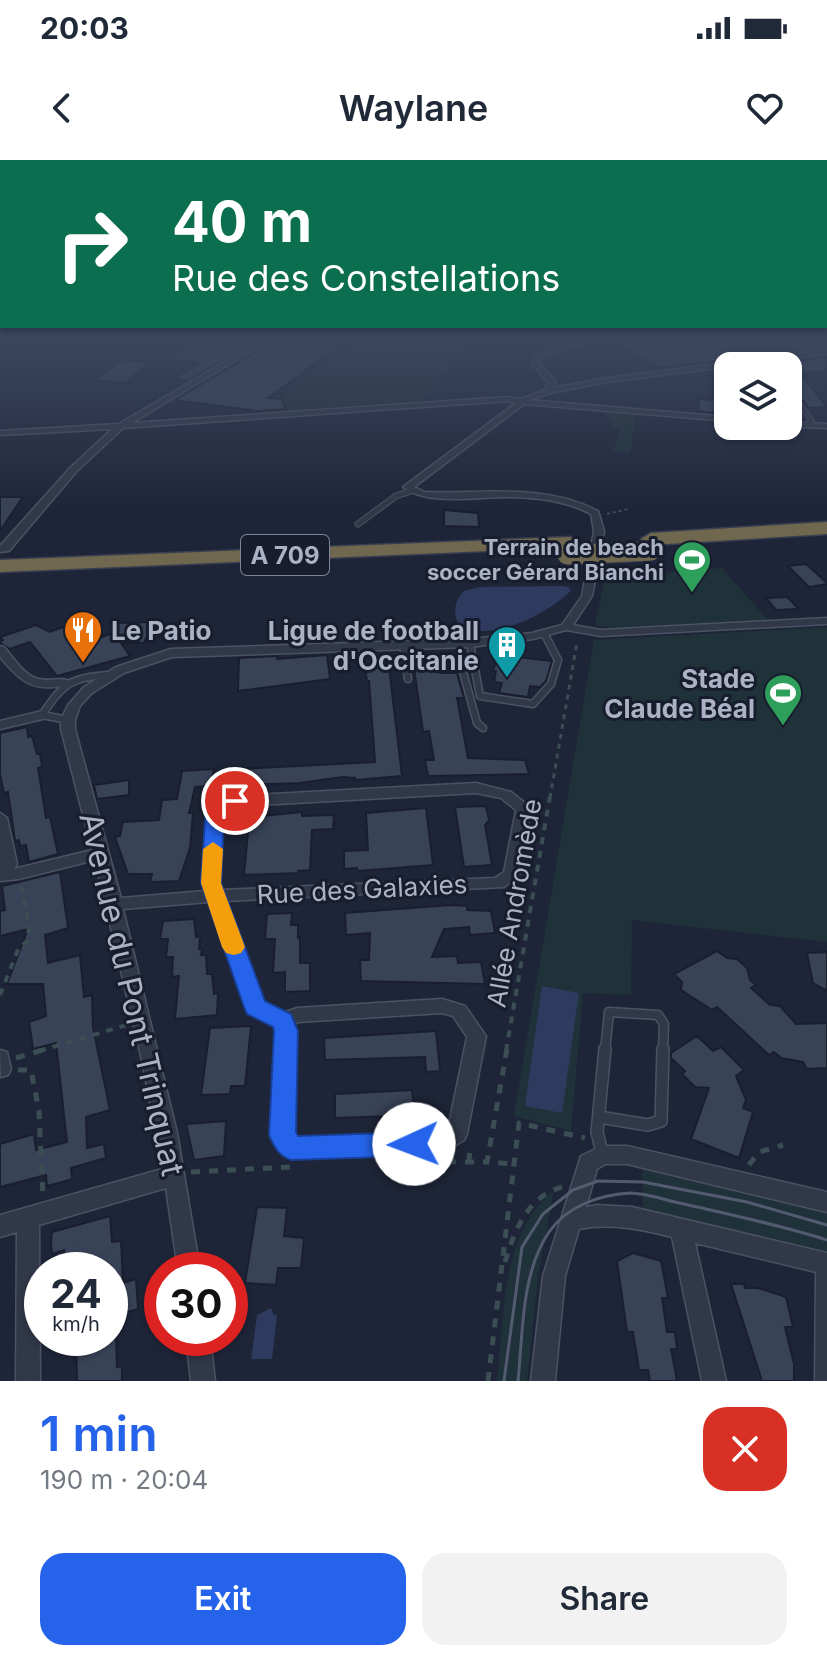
<!DOCTYPE html>
<meta charset="utf-8">
<style>
:root{--surface:#fff;--page:#f2f2f3;--text:#1f2937;--muted:#747a83;--accent:#2563eb}
body{margin:0;font-family:Inter,sans-serif;background:var(--page);color:var(--text);height:100vh;display:flex;flex-direction:column;font-size:30px;white-space:nowrap}
*{box-sizing:border-box;margin:0}
p{font-size:26px;color:var(--muted)}
.icon{flex:none;width:44px;height:44px;fill:none;stroke:currentColor;stroke-width:2;stroke-linecap:round;stroke-linejoin:round}
.map{position:relative;height:1221px;overflow:hidden}
.details{display:flex;flex-direction:column;background:var(--surface);flex:1}
.details>*{flex:none}
.top-card{position:absolute;left:0px;top:0px;width:828px;height:168px;box-shadow:0 2px 6px #0004;background:#0b6e4f;color:#fff;overflow:hidden}
.tools{position:absolute;left:714px;top:192px;display:grid;gap:16px}
.tools a{display:grid;place-items:center;width:88px;height:88px;border-radius:16px;background:var(--surface);box-shadow:0 2px 6px #0004;font-size:40px}
.speed{position:absolute;left:24px;top:1092px;display:flex;gap:16px;font-size:40px;font-weight:700;text-align:center}
.speed>*{display:grid;place-content:center;width:104px;height:104px;border-radius:50%;background:var(--surface);box-shadow:0 2px 6px #0004;line-height:1}
.speed small{font-size:20px;font-weight:400}
.speed .limit{border:12px solid #d22;background:#fff;color:#111}
.pin{position:absolute;display:grid;place-items:center;width:68px;height:68px;color:#fff;margin:-34px;border:4px solid #fff;border-radius:50%;box-shadow:0 2px 8px #0007}
.me{position:absolute;width:88px;margin:-44px;rotate:268deg;stroke-linejoin:round;filter:drop-shadow(0 0 6px #0008)}
.turn{display:flex;align-items:center;gap:28px;height:168px;padding:0 40px;font-size:36px}
.turn .icon{width:104px;height:104px;stroke-width:2.5}
.turn b{display:block;font-size:56px;line-height:68px}
.round{display:grid;place-items:center;flex:none;width:84px;height:84px;border-radius:24px;background:var(--page)}
.summary{display:flex;align-items:center;justify-content:space-between;height:136px;padding:0 40px}
h1{font-size:48px;font-weight:600;line-height:60px;color:var(--accent)}
.action{display:flex;gap:16px;margin-top:auto;padding:16px 40px}
.action a{flex:1;height:92px;border-radius:24px;background:var(--accent);color:#fff;font-size:32px;font-weight:600;line-height:92px;text-align:center}
.action a+a{background:var(--page);color:var(--text)}
.status{display:flex;justify-content:space-between;align-items:center;height:56px;padding:0 40px;background:var(--surface);direction:ltr}
.status svg{height:22px;fill:currentColor}
header{display:flex;justify-content:space-between;align-items:center;height:104px;padding:0 40px;background:var(--surface);font-size:36px;font-weight:600}
.map>svg:first-child{display:block}
.green{fill:#203239}
.water{fill:#2e3b5e}
.building{fill:#394358;stroke:#191f2f;stroke-width:2}
.lines{fill:none;stroke-linecap:round;stroke-linejoin:round}
.service-far4-casing{stroke:#4c5263;stroke-width:6}
.service-far3-casing{stroke:#4c5263;stroke-width:7}
.service-far2-casing{stroke:#4c5263;stroke-width:9}
.service-far1-casing{stroke:#4c5263;stroke-width:11}
.service-casing{stroke:#4c5263;stroke-width:14}
.minor-casing{stroke:#4c5263;stroke-width:3}
.motorway-casing{stroke:#393f50;stroke-width:3}
.path-far3{stroke:#3a4e53;stroke-width:2;stroke-dasharray:3 3;stroke-linecap:butt}
.path-far2{stroke:#3a4e53;stroke-width:3;stroke-dasharray:5 5;stroke-linecap:butt}
.path-far1{stroke:#3a4e53;stroke-width:4;stroke-dasharray:7 7;stroke-linecap:butt}
.path{stroke:#3a4e53;stroke-width:5;stroke-dasharray:9 9;stroke-linecap:butt}
.service-far4{stroke:#313848;stroke-width:4}
.service-far3{stroke:#313848;stroke-width:5}
.service-far2{stroke:#313848;stroke-width:6}
.service-far1{stroke:#313848;stroke-width:8}
.service{stroke:#313848;stroke-width:11}
.minor{fill:#313848;fill-rule:evenodd}
.motorway{fill:#6f674e;fill-rule:evenodd}
.tram{stroke:#535b70;stroke-width:3}
.motorway-bridge-casing{stroke:#393f50;stroke-width:21;stroke-linecap:butt}
.motorway-bridge{stroke:#6f674e;stroke-width:19}
.route{fill:#2563eb;stroke:#184099;stroke-width:2}
.slow{fill:#f59e0b}
.labels{text-anchor:middle;dominant-baseline:central;stroke-width:6;stroke-linejoin:round;paint-order:stroke}
.far-poi-label{font-size:22px;font-weight:bold;fill:#abb2c5;stroke:#171d2c;text-anchor:end}
.shield{fill:#171d2c;stroke:#7f8597;stroke-width:2}
.shield-label{font-size:24px;font-weight:bold;fill:#abb2c5}
.poi-label{font-size:26px;font-weight:bold;fill:#abb2c5;stroke:#171d2c;text-anchor:end}
.street-label{font-size:26px;fill:#abb2c5;stroke:#171d2c}
.near-street-label{font-size:32px;fill:#abb2c5;stroke:#171d2c}
</style>
<div class="status"><b>20:03</b><svg viewBox="0 0 49 12"><path d="M0 12V9h3v3zM5 12V6h3v6zM10 12V3h3v9zM15 12V0h3v12zM26 1h20v11H26zM47 4h2v5h-2z"/></svg></div>
<header><svg class="icon" aria-label="back" viewBox="0 0 24 24"><path d="M15 5l-7 7 7 7"/></svg>Waylane<svg class="icon" aria-label="heart" viewBox="0 0 24 24"><path d="M12 20l-8-8c-3-5 5-10 8-4 3-6 11-1 8 4z"/></svg></header>
<div class="map">
<svg width="827" height="1221" viewBox="0 0 827 1221">
<rect width="100%" height="100%" fill="#1e2538"/>
<path class="green" d="M365,181L465,183L423,241L260,253L334,194L349,196Z
M604,250L636,253L630,294L613,291L620,269L612,267Z
M722,408L768,460L611,468L595,465L605,418Z
M827,467V782L632,760L631,835L583,833L571,971L514,956L594,480Z
M642,1006L827,1050V1096L643,1050Z
M554,1030L538,1116L527,1221H497C505,1155 499,1076 554,1030Z"/>
<path class="water" d="M561,426L569,427L571,431C544,456 499,478 462,469C452,456 453,443 464,431L479,427Z
M542,826L579,833L562,953L525,946Z
M271,1148L274,1155H277L272,1199H251L257,1155Z"/>
<path class="building" d="M200,181L246,186L189,220L174,218L201,203L165,198Z
M275,181H346L268,238L282,239L286,249L258,251L175,240Z
M656,181H827V187L659,208L615,183Z
M827,197V211L800,213L827,247L809,248L788,223V202Z
M121,200L150,202L125,223L96,220Z
M699,239L728,241V254L698,251Z
M0,337H23L0,371Z
M444,350L478,353L479,367L444,366Z
M806,404L827,423V424L809,427L788,406Z
M787,437L799,449L776,450L766,438Z
M154,462L164,464L159,478H146L144,483H121L130,496L57,516L30,482L10,489L0,483L3,480L0,477L36,465L50,472L63,467L88,483L112,473L115,463Z
M327,495L330,519L238,531L239,498L277,496V499Z
M498,495L552,501L546,521L540,527L530,526L528,537L499,533L502,523L494,522L496,511H493Z
M389,507L402,616L355,620V618L343,617L299,623L237,625L239,609L375,602L369,521H367L365,508Z
M439,507L440,513H457L464,538H457L468,598L525,600L529,614L428,616L425,600H434L429,571L423,572L414,508Z
M27,567L28,577L32,576L37,594H40L42,607L38,608L46,658L50,657L58,694L29,702L26,685L20,686L19,680L15,681L8,632L4,633L0,614V573Z
M214,609L211,626L195,627L189,653H193L190,688L179,721L150,722L152,714H128L115,677L120,676L123,662L159,660L162,640L177,639L182,611Z
M129,620V635L97,639L94,625Z
M486,646L489,660L485,665L492,705L464,707L455,647Z
M426,648L433,705L358,711L357,708L344,709V691L368,690L366,653Z
M302,652V656L334,655L333,669L312,670L310,710L298,711V713L244,715L248,672H241L242,658Z
M60,712L68,768L45,775L48,803L80,795L84,837L92,835L93,868L110,950L86,957L87,988L104,984L106,998L71,1008L72,1019L59,1023L47,1026L46,1015L0,1027V984L34,974L36,990L67,982L56,883L33,889L32,881L29,862L46,856L43,824H7L28,769L0,776V751L5,750L2,726Z
M451,745L467,746V750L491,751L495,773L470,775L469,767L444,769L432,797L457,796L458,803L481,802L485,824L361,821L360,800H369L370,773L346,775L345,753Z
M292,753L291,765H298V778L300,777V803H310V831L285,832V812L273,813L275,779H265L267,754Z
M194,759L196,777L200,776L199,789H202L201,795H206L207,814H212L214,834L218,833L217,855L175,859L179,816L172,817L173,797H166L168,779H160L163,761Z
M717,791L727,798L737,799L747,808L750,820L756,825L751,828L770,845L780,846L796,864L827,863V908L807,909L803,902L781,898L774,892L769,895L717,847L712,850L681,830L682,822L674,814Z
M827,792V831L813,823L807,793Z
M251,866L245,926H231L230,934L201,935L210,868Z
M436,871L440,911L426,912L425,897L325,900L324,878Z
M697,876L713,891L721,887L744,910L736,916L746,940L743,948L753,952L739,998L691,979L709,928L695,927L682,914L685,911L671,898V893Z
M412,930L415,955L335,958V934Z
M226,961L224,996L194,1000L186,964Z
M257,1047L287,1048L284,1076L304,1078L301,1108H278L276,1125L245,1123Z
M110,1056L112,1082L121,1081L123,1123L136,1119L138,1149L110,1157V1110H80V1105L65,1110L64,1090L52,1094L51,1083L52,1072Z
M633,1093L661,1101L668,1138H662L667,1172H675L677,1189H671L677,1221H650L648,1210H639L633,1172H627L617,1101Z
M731,1124H744L745,1128H758L786,1137L793,1167H785L794,1204V1221H762Z
M76,1178H116L117,1207L122,1206V1221H77Z"/>
<g class="lines">
<defs>
<path id="service-far4" d="M788,228L812,261L804,266"/>
<path id="service-far3" d="M358,364L396,336L411,331"/>
<path id="service-far2" d="M470,483L480,536L533,544L551,524L558,500L544,473
M403,485L408,519
M406,502L460,501L477,563L483,568
M68,560L42,555C63,524 70,517 109,515"/>
<path id="service-far1" d="M605,891L609,852L658,855L664,864L663,891"/>
<path id="service" d="M599,957L648,965L661,961L663,889
M602,993L597,972L605,889"/>
<path id="minor" d="M260,181H267L132,263L507,237L521,239L545,230L548,222L532,203L536,196L566,185L543,181H588L541,198L539,203L556,222L553,228L607,218L827,190V194L607,222L550,233L529,240L728,257V261L524,244L414,327L425,332C483,334 545,323 598,351L604,371L592,436L573,465L601,470L827,458V464L601,476L566,470L533,479L470,487L172,497L124,513L92,533L80,546L75,560V569L121,738L205,731L203,723L207,658L213,646L235,636L476,623L511,632L531,648L519,715L504,727L225,741L263,842L283,853L297,848L442,839L465,846L486,876L467,974L464,980L445,992L291,997L284,995L272,975L277,871L275,866L250,852L209,742L123,749L177,973L200,1110H178L166,1028L39,1065L40,1221H16L17,1072L0,1077V1055L162,1009L143,905L95,700L19,719L0,721V653L7,658L17,704L14,709L92,690L61,569V560L68,545L84,527L116,507L171,489L470,479L532,473L562,465L582,436L594,371L591,354C566,341 541,338 513,337C480,336 429,347 403,327L516,243L507,241L123,268L76,312L9,391L0,392V386L70,308L112,269L0,275V271L119,264ZM476,633L501,638L516,650L504,712L495,718L221,730L219,723L221,658L224,652L238,646ZM442,853L453,856L467,877L448,969L441,974L296,979L292,973L295,871L293,865L298,862Z
M788,262L827,264V268L788,266Z
M0,486L4,487C14,498 24,516 39,519C50,522 62,516 71,522L69,525C33,532 23,524 0,497Z
M42,551L49,555L47,558L0,569V561Z
M0,890L7,892L11,909L8,915L1,917Z
M602,986H627L827,1032V1052L627,1004H605L597,1009L586,1047L597,1045L632,1047L827,1093V1221H815L816,1112L695,1083L726,1221H702L672,1077C640,1069 611,1063 579,1069L565,1116L555,1221H531L543,1116L581,996Z
M186,1178H210L215,1221H191Z"/>
<path id="motorway" d="M827,362V374L651,385L641,379L651,373Z
M571,377L581,383L578,387L0,412V400Z"/>
</defs>
<use href="#service-far4" class="service-far4-casing"/>
<use href="#service-far3" class="service-far3-casing"/>
<use href="#service-far2" class="service-far2-casing"/>
<use href="#service-far1" class="service-far1-casing"/>
<use href="#service" class="service-casing"/>
<use href="#minor" class="minor-casing"/>
<use href="#motorway" class="motorway-casing"/>
<path class="path-far3" d="M607,354L628,349"/>
<path class="path-far2" d="M550,638L577,482"/>
<path class="path-far1" d="M0,835L19,787L28,781L29,765L21,726
M39,891L127,865
M506,891L550,636"/>
<path class="path" d="M507,889L487,1002L515,1004
M16,898L46,889
M18,910H31L39,951L43,1037
M447,1002H487
M469,1002L470,986
M749,1005L759,992L783,985
M191,1012L291,1007
M505,1102C515,1070 527,1037 562,1027
M488,1221L519,963L585,978"/>
<use href="#service-far4" class="service-far4"/>
<use href="#service-far3" class="service-far3"/>
<use href="#service-far2" class="service-far2"/>
<use href="#service-far1" class="service-far1"/>
<use href="#service" class="service"/>
<use href="#minor" class="minor"/>
<use href="#motorway" class="motorway"/>
<path class="tram" d="M504,1221L522,1087L543,1054L573,1030L598,1021L643,1022L747,1042L827,1065
M518,1221C523,1173 521,1113 549,1072C567,1046 599,1035 630,1033C647,1033 667,1041 684,1044C732,1055 780,1065 827,1080"/>
<defs>
<path id="motorway-bridge" d="M567,395L651,391"/>
</defs>
<use href="#motorway-bridge" class="motorway-bridge-casing"/>
<use href="#motorway-bridge" class="motorway-bridge"/>
</g>
<linearGradient id="sky" x2="0" y2="1"><stop stop-color="#10141f"/><stop offset="0.51" stop-color="#3b465e"/><stop offset="1" stop-color="#3b465e" stop-opacity="0"/></linearGradient>
<rect width="827" height="352" fill="url(#sky)"/>
<path class="route" d="M235,635L244,641L224,658L221,723L265,841L291,854L298,871L296,972L298,976L414,972L423,975L427,984L423,993L414,996L291,1000C279,996 274,987 269,975L274,871L273,867L247,854L244,847L201,723L205,658L212,645Z"/>
<path class="slow" d="M213,682L223,689L221,723L245,787L241,793L234,795L226,793L222,787L201,723L203,689Z"/>
<defs>
<symbol id="stadium-pin" viewBox="-11 -11 22 30"><path d="M0 17L-7.5 6A9.5 9.5 0 1 1 7.5 6Z" fill="#2e9e5b" stroke="#171d2c"/><path d="M0-5a6.5 5 0 1 0 0 10a6.5 5 0 1 0 0-10ZM-3.5-1.8h7v3.6h-7Z" fill="#fff"/></symbol>
<symbol id="restaurant-pin" viewBox="-11 -11 22 30"><path d="M0 17L-7.5 6A9.5 9.5 0 1 1 7.5 6Z" fill="#e8710a" stroke="#171d2c"/><path d="M-5-6h1v4h1v-4h1v4h1v-4h1v5L-1.5 .5V6h-2V.5L-5-1ZM5-6V6H3V1.5H1.5Q1.5-4 5-6Z" fill="#fff"/></symbol>
<symbol id="building-pin" viewBox="-11 -11 22 30"><path d="M0 17L-7.5 6A9.5 9.5 0 1 1 7.5 6Z" fill="#0f9aa8" stroke="#171d2c"/><path d="M-4-6H4V6H1V3H-1V6H-4ZM-2.5-4.3h1.7v1.8h-1.7ZM.8-4.3h1.7v1.8H.8ZM-2.5-1h1.7V.8h-1.7ZM.8-1h1.7V.8H.8Z" fill="#fff"/></symbol>
</defs>
<g fill-rule="evenodd">
<use href="#stadium-pin" x="670" y="378" width="44" height="60"/>
<use href="#restaurant-pin" x="61" y="448" width="44" height="60"/>
<use href="#building-pin" x="485" y="463" width="44" height="60"/>
<use href="#stadium-pin" x="761" y="511" width="44" height="60"/>
</g>
<g class="labels">
<g class="far-poi-label">
<text x="664" y="387">Terrain de beach<tspan x="664" dy="25">soccer Gérard Bianchi</tspan></text>
</g>
<rect class="shield" x="241" y="375" width="88" height="40" rx="6"/>
<g class="shield-label">
<text x="285" y="395">A 709</text>
</g>
<g class="poi-label">
<text x="111" y="470" text-anchor="start">Le Patio</text>
<text x="479" y="470">Ligue de football<tspan x="479" dy="30">d'Occitanie</tspan></text>
<text x="755" y="518">Stade<tspan x="755" dy="30">Claude Béal</tspan></text>
</g>
<g class="street-label">
<text transform="translate(362 729) rotate(-3)">Rue des Galaxies</text>
<text transform="translate(514 743) rotate(-80)">Allée Andromède</text>
</g>
<g class="near-street-label">
<text transform="translate(132 834) rotate(77)">Avenue du Pont Trinquat</text>
</g>
</g>
</svg>
<div class="tools">
<a><svg class="icon" aria-label="layers" viewBox="0 0 24 24"><path d="M12 4l9 5-9 5-9-5zM3 14l9 5 9-5"/></svg></a>
</div>
<div class="speed"><div>24<small>km/h</small></div><div class="limit">30</div></div>
<div class="pin" style="left:235px;top:641px;background:#d93025"><svg class="icon" aria-label="arrive" viewBox="0 0 24 24"><path d="M6 21V4h12l-3 4 3 4H6"/></svg></div>
<svg class="me" style="left:414px;top:984px" viewBox="-20 -20 40 40"><circle r="19" fill="#fff"/><path d="M0-13L10 11 0 6-10 11z" fill="#2563eb"/></svg>
<div class="top-card">
<div class="turn"><svg class="icon" aria-label="right" viewBox="0 0 24 24"><path d="M7 20v-9h11M14 6l5 5-5 5"/></svg><div><b>40 m</b>Rue des Constellations</div></div>
</div>
</div>
<section class="details">
<div class="summary"><div><h1>1 min</h1><p>190 m · 20:04</p></div><a class="round" style="background:#d93025;color:#fff"><svg class="icon" aria-label="close" viewBox="0 0 24 24"><path d="M6 6l12 12M18 6L6 18"/></svg></a></div>
<div class="action"><a>Exit</a><a>Share</a></div>
</section>
